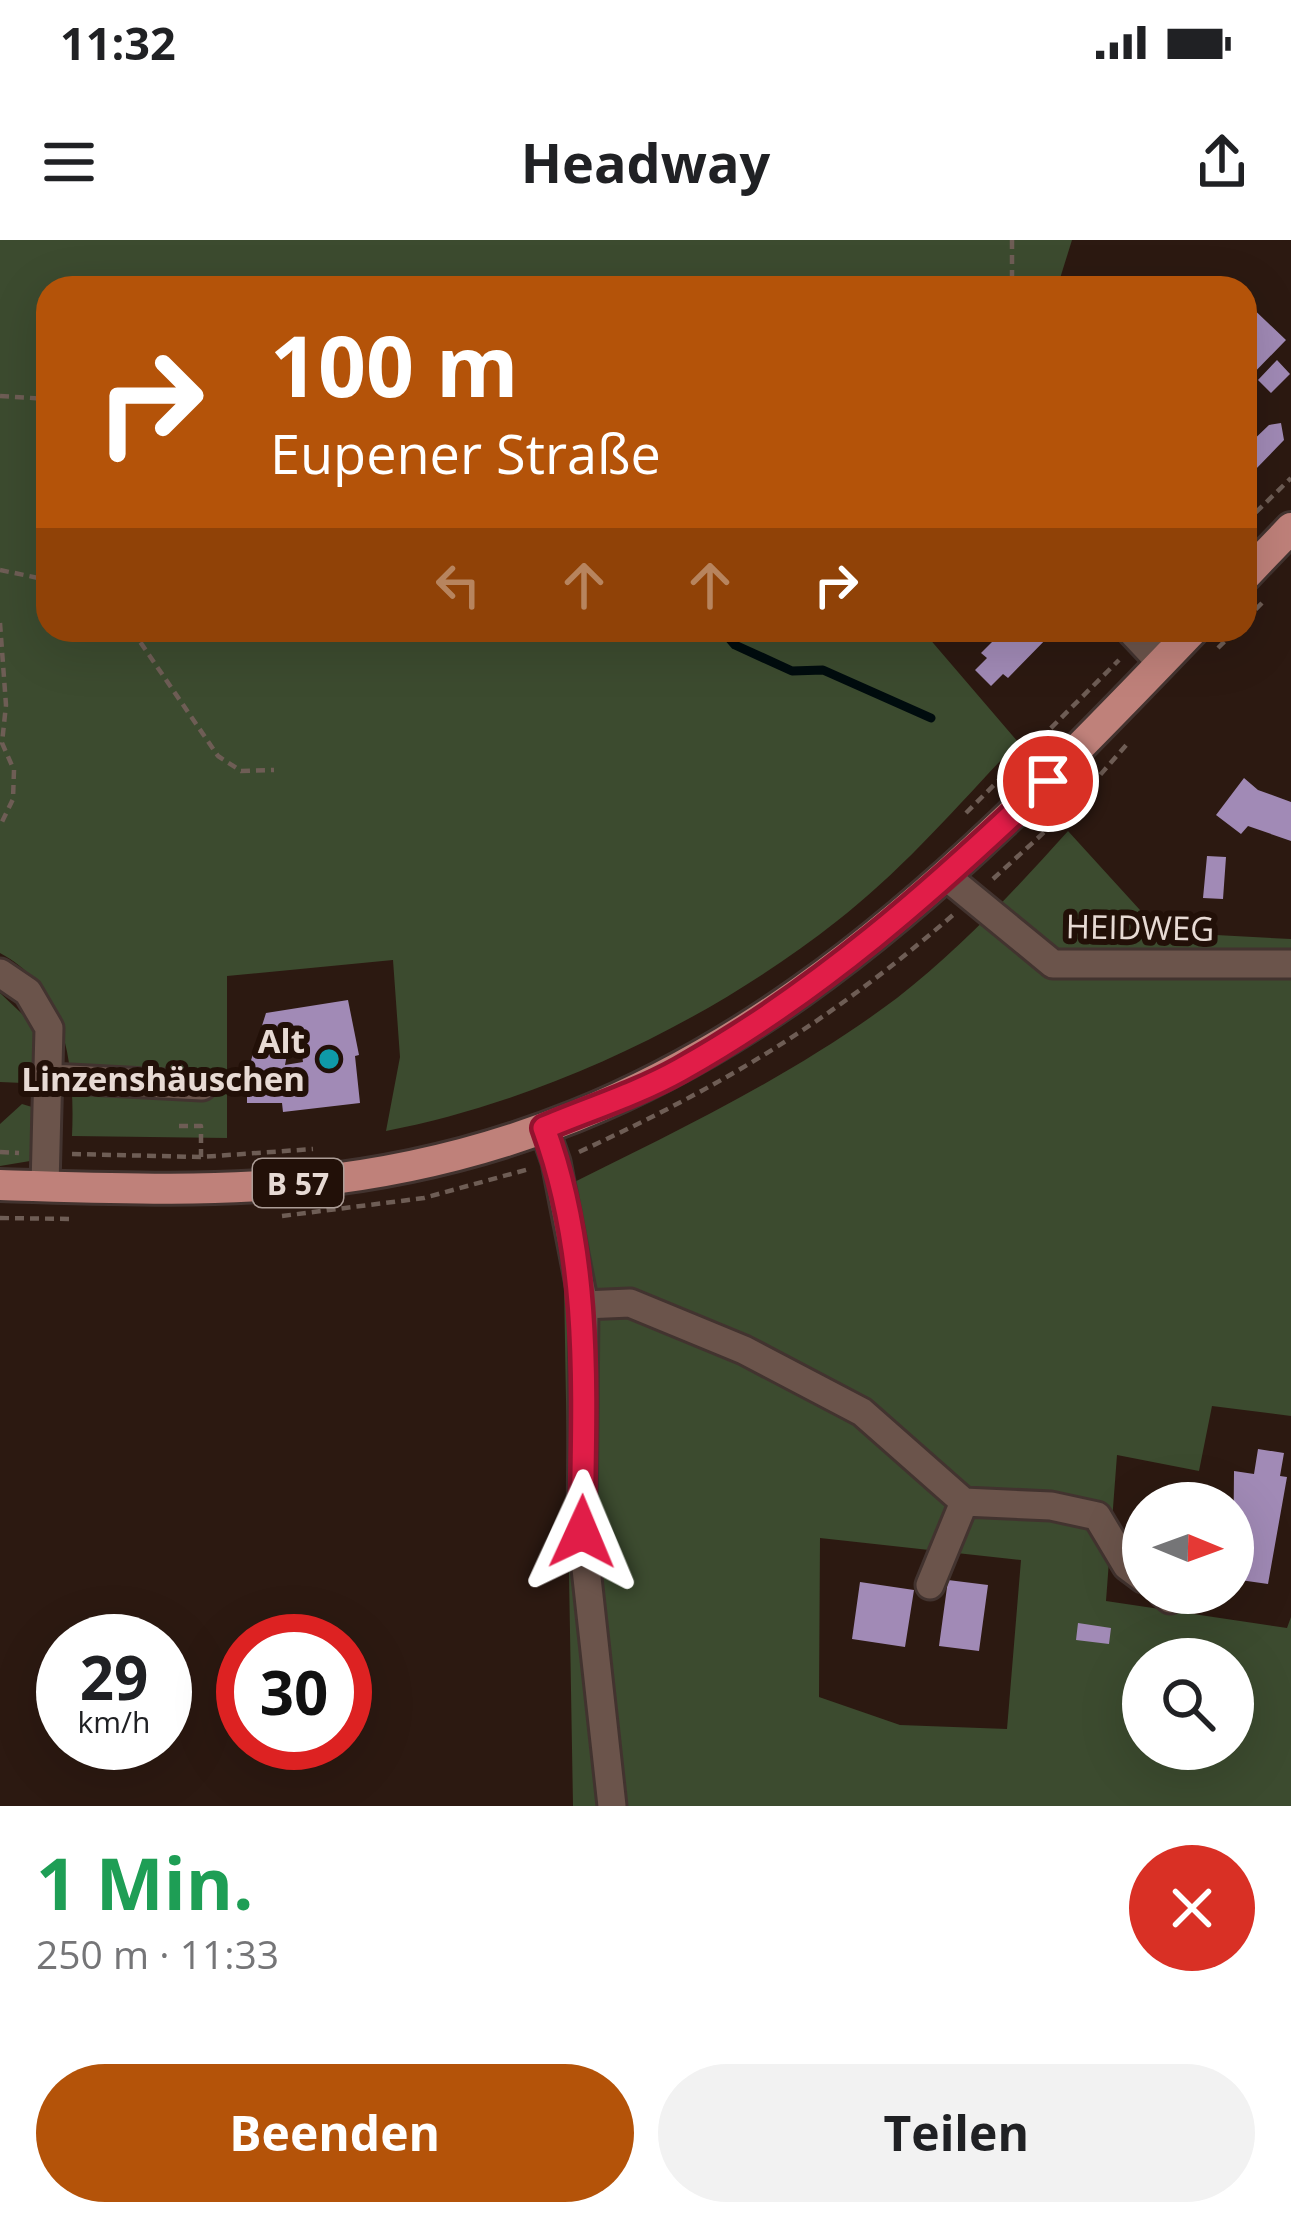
<!DOCTYPE html>
<html lang="de">
<meta charset="utf-8">
<style>
:root{--surface:#fff;--page:#f2f2f2;--text:#202124;--muted:#757577;--accent:#b45309}
body{margin:0;font-family:"Open Sans",sans-serif;background:var(--page);color:var(--text);height:100vh;display:flex;flex-direction:column;font-size:45px;white-space:nowrap}
*{box-sizing:border-box;margin:0}
p{font-size:39px;color:var(--muted)}
.icon{flex:none;width:66px;height:66px;fill:none;stroke:currentColor;stroke-width:2;stroke-linecap:round;stroke-linejoin:round}
.map{position:relative;height:1566px;overflow:hidden}
.panel{display:flex;flex-direction:column;background:var(--surface);flex:1}
.panel>*{flex:none}
.hud{position:absolute;left:36px;top:36px;width:1221px;height:366px;border-radius:36px;box-shadow:0 12px 48px #0002;background:#b45309;color:#fff;overflow:hidden}
.needle{width:78px;rotate:91deg}
.buttons{position:absolute;left:1122px;top:1242px;display:grid;gap:24px}
.buttons a{display:grid;place-items:center;width:132px;height:132px;border-radius:50%;background:var(--surface);box-shadow:0 12px 48px #0002;font-size:60px}
.speed{position:absolute;left:36px;top:1374px;display:flex;gap:24px;font-size:60px;font-weight:700;text-align:center}
.speed>*{display:grid;place-content:center;width:156px;height:156px;border-radius:50%;background:var(--surface);box-shadow:0 12px 48px #0002;line-height:1}
.speed small{font-size:30px;font-weight:400}
.speed .limit{border:18px solid #d22;background:#fff;color:#111}
.pin{position:absolute;display:grid;place-items:center;width:102px;height:102px;color:#fff;margin:-51px;border:6px solid #fff;border-radius:50%;box-shadow:0 3px 12px #0007}
.me{position:absolute;width:132px;margin:-66px;rotate:1deg;stroke-linejoin:round;filter:drop-shadow(0 0 9px #0008)}
.turn{display:flex;align-items:center;gap:42px;height:252px;padding:0 36px;font-size:54px}
.turn .icon{width:156px;height:156px;stroke-width:2.5}
.turn b{display:block;font-size:84px;line-height:102px}
.lanes{display:flex;align-items:center;height:114px;padding:0 36px;background:#0003;justify-content:center;gap:60px;direction:ltr}
.lanes .off{opacity:.35}
.round{display:grid;place-items:center;flex:none;width:126px;height:126px;border-radius:63px;background:var(--page)}
.head{display:flex;align-items:center;justify-content:space-between;height:204px;padding:0 36px}
h1{font-size:72px;font-weight:700;line-height:90px;color:#1e9e55}
.action{display:flex;gap:24px;margin-top:auto;padding:24px 36px}
.action a{flex:1;height:138px;border-radius:72px;background:var(--accent);color:#fff;font-size:48px;font-weight:700;line-height:138px;text-align:center}
.action a+a{background:var(--page);color:var(--text)}
.status{display:flex;justify-content:space-between;align-items:center;height:84px;padding:0 60px;background:var(--surface);direction:ltr}
.status svg{height:33px;fill:currentColor}
header{display:flex;justify-content:space-between;align-items:center;height:156px;padding:0 36px;background:var(--surface);font-size:54px;font-weight:700}
.map>svg:first-child{display:block}
.green{fill:#3c4b2f;fill-rule:evenodd}
.lines{fill:none;stroke-linecap:round;stroke-linejoin:round}
.stream{stroke:#000c0e;stroke-width:9}
.building{fill:#a18ab6;fill-rule:evenodd}
.minor-casing{stroke:#42332f;stroke-width:33}
.major-casing{stroke:#42332f;stroke-width:36}
.path{stroke:#6e5d55;stroke-width:4.5;stroke-dasharray:9 6;stroke-linecap:butt}
.minor{stroke:#6b544b;stroke-width:27}
.major{stroke:#bf817a;stroke-width:30}
.route-casing{stroke:#92132f;stroke-width:30}
.route{stroke:#e11d48;stroke-width:21}
.culture-dot{fill:#0f9aa8;stroke:#221008;stroke-width:4.5}
.labels{text-anchor:middle;dominant-baseline:central;stroke-width:12;stroke-linejoin:round;paint-order:stroke}
.shield{fill:#221008;stroke:#ac9d97;stroke-width:3}
.shield-label{font-size:30px;font-weight:bold;fill:#e7dad4}
.street-label{font-size:33px;fill:#e7dad4;stroke:#221008}
.poi-label{font-size:33px;font-weight:bold;fill:#e7dad4;stroke:#221008;text-anchor:end}
</style>
<div class="status"><b>11:32</b><svg viewBox="0 0 49 12"><path d="M0 12V9h3v3zM5 12V6h3v6zM10 12V3h3v9zM15 12V0h3v12zM26 1h20v11H26zM47 4h2v5h-2z"/></svg></div>
<header><svg class="icon" aria-label="menu" viewBox="0 0 24 24"><path d="M4 6h16M4 12h16M4 18h16"/></svg>Headway<svg class="icon" aria-label="share" viewBox="0 0 24 24"><path d="M12 15V3M7 8l5-5 5 5M5 13v7h14v-7"/></svg></header>
<div class="map">
<svg width="1291" height="1566" viewBox="0 0 1291 1566">
<rect width="100%" height="100%" fill="#2c1911"/>
<path class="green" d="M0,0H1072L1057,48H48V390H922L1018,502C960,563 904,629 837,681C710,781 545,860 386,891L400,817L393,720L227,736V898L72,896C75,829 67,748 0,713Z
M1068,591L1160,692L1291,699V1176L1212,1166L1199,1231L1117,1215L1106,1361L1287,1388L1291,1377V1566H573L564,1044L552,953C669,895 792,837 897,758C960,709 1015,650 1068,591ZM820,1298L1021,1320L1007,1489L900,1485L819,1457ZM1143,1419H1233V1509H1143Z
M0,753L37,788L36,833L23,843L0,842Z
M22,864L32,867L36,909L30,921L0,926V884Z"/>
<g class="lines">
<path class="stream" d="M722,390L735,405L792,431L823,430L931,478"/>
</g>
<path class="building" d="M1245,61L1286,100L1245,142Z
M1277,120L1290,134L1271,153L1258,140Z
M1281,183L1284,200L1254,231L1245,222V208L1269,185Z
M1004,390H1055L1008,438L1003,434L991,446L975,430L987,418L981,413Z
M1244,538L1258,550L1291,562V601L1248,586L1241,594L1216,575Z
M1207,616L1226,617L1223,659L1203,658Z
M348,760L359,815L355,816L360,863L283,872L282,863H247V833L266,773ZM299,791L303,822L285,825L291,793Z
M1258,1209L1284,1213L1280,1236L1287,1237L1268,1344L1233,1339L1234,1231L1254,1234Z
M948,1340L988,1345L979,1411L939,1406Z
M860,1342L914,1350L905,1407L852,1399Z
M1078,1383L1111,1388L1109,1404L1076,1400Z"/>
<g class="lines">
<defs>
<path id="minor" d="M1130,390L1161,423
M947,637L1053,724H1291
M0,733L28,752L49,788L45,946
M51,838L202,846
M544,888L556,922L584,1065L582,1292L612,1566
M584,1065L630,1063L744,1110L862,1172L964,1262
M930,1345L964,1262L1051,1266L1097,1276L1127,1326L1143,1338
M1163,1353L1170,1359"/>
<path id="major" d="M1245,336L1291,288
M0,945C102,948 206,953 308,942C699,901 936,659 1193,390"/>
</defs>
<use href="#minor" class="minor-casing"/>
<use href="#major" class="major-casing"/>
<path class="path" d="M1012,0V48
M0,156L48,159
M1245,283L1291,238
M0,330L48,340
M1245,380L1266,359
M0,383L6,465L2,503L14,530L13,559L0,586
M132,390L218,516L241,531L274,530
M1218,408L1236,390
M966,573L1119,420
M993,639L1074,565L1128,503
M179,886H201V917
M0,912L19,913
M579,912C728,843 829,782 953,675
M72,914L201,917L313,909
M282,976L424,958L529,929
M0,978L72,979"/>
<use href="#minor" class="minor"/>
<use href="#major" class="major"/>
</g>
<g class="lines">
<defs>
<path id="route" d="M582,1292C584,1155 592,1019 544,888C589,869 637,854 680,830C818,753 934,650 1048,541"/>
</defs>
<use href="#route" class="route-casing"/>
<use href="#route" class="route"/>
</g>
<circle class="culture-dot" cx="329" cy="819" r="12"/>
<g class="labels">
<rect class="shield" x="253" y="919" width="90" height="48" rx="9"/>
<g class="shield-label">
<text x="298" y="943">B 57</text>
</g>
<g class="street-label">
<text transform="translate(1140 687) rotate(1)">HEIDWEG</text>
</g>
<g class="poi-label">
<text x="305" y="800">Alt<tspan x="305" dy="38">Linzenshäuschen</tspan></text>
</g>
</g>
</svg>
<div class="buttons">
<a><svg class="needle" viewBox="-14 -14 28 28"><path d="M0-13l5 13h-10z" fill="#e53935"/><path d="M0 13l5-13h-10z" fill="#757577"/></svg></a>
<a><svg class="icon" aria-label="search" viewBox="0 0 24 24"><circle cx="10" cy="10" r="6"/><path d="M15 15l6 6"/></svg></a>
</div>
<div class="speed"><div>29<small>km/h</small></div><div class="limit">30</div></div>
<div class="pin" style="left:1048px;top:541px;background:#d93025"><svg class="icon" aria-label="arrive" viewBox="0 0 24 24"><path d="M6 21V4h12l-3 4 3 4H6"/></svg></div>
<svg class="me" style="left:582px;top:1292px" viewBox="-20 -20 40 40"><path d="M0-17L14 15 0 8-14 15z" fill="#e11d48" stroke="#fff" stroke-width="4"/></svg>
<div class="hud">
<div class="turn"><svg class="icon" aria-label="right" viewBox="0 0 24 24"><path d="M7 20v-9h11M14 6l5 5-5 5"/></svg><div><b>100 m</b>Eupener Straße</div></div>
<div class="lanes"><svg class="icon off" aria-label="left" viewBox="0 0 24 24"><path d="M17 20v-9H6M10 6l-5 5 5 5"/></svg><svg class="icon off" aria-label="ahead" viewBox="0 0 24 24"><path d="M12 20V5M6 11l6-6 6 6"/></svg><svg class="icon off" aria-label="ahead" viewBox="0 0 24 24"><path d="M12 20V5M6 11l6-6 6 6"/></svg><svg class="icon" aria-label="right" viewBox="0 0 24 24"><path d="M7 20v-9h11M14 6l5 5-5 5"/></svg></div>
</div>
</div>
<section class="panel">
<div class="head"><div><h1>1 Min.</h1><p>250 m · 11:33</p></div><a class="round" style="background:#d93025;color:#fff"><svg class="icon" aria-label="close" viewBox="0 0 24 24"><path d="M6 6l12 12M18 6L6 18"/></svg></a></div>
<div class="action"><a>Beenden</a><a>Teilen</a></div>
</section>
